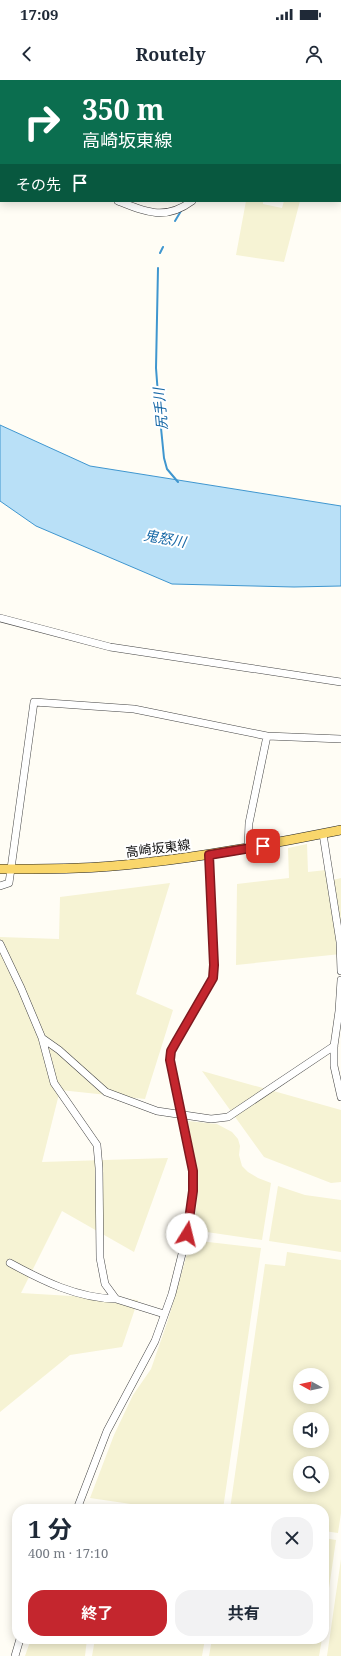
<!DOCTYPE html>
<html lang="ja">
<meta charset="utf-8">
<style>
:root{--surface:#fff;--page:#f2f2f3;--text:#1f2937;--muted:#747a83;--accent:#c4262e}
body{margin:0;font-family:"Noto Serif","Noto Sans JP",serif;background:var(--page);color:var(--text);height:100vh;display:flex;flex-direction:column;font-size:15px;white-space:nowrap}
*{box-sizing:border-box;margin:0}
p{font-size:13px;color:var(--muted)}
.icon{flex:none;width:22px;height:22px;fill:none;stroke:currentColor;stroke-width:2;stroke-linecap:round;stroke-linejoin:round}
.map{position:relative;flex:1;overflow:hidden}
.details{position:absolute;left:12px;top:1424px;width:317px;height:140px;display:flex;flex-direction:column;background:var(--surface);border-radius:16px;box-shadow:0 2px 10px #0003}
.details>*{flex:none}
.hud{position:absolute;left:0px;top:0px;width:341px;height:122px;box-shadow:0 2px 10px #0003;background:#0b6e4f;color:#fff;overflow:hidden}
.needle{width:26px;rotate:278deg}
.tools{position:absolute;left:293px;top:1288px;display:grid;gap:8px}
.tools a{display:grid;place-items:center;width:36px;height:36px;border-radius:50%;background:var(--surface);box-shadow:0 2px 10px #0003;font-size:20px}
.pin{position:absolute;display:grid;place-items:center;width:34px;height:34px;color:#fff;margin:-17px;border-radius:8px;box-shadow:0 2px 6px #0006}
.me{position:absolute;width:44px;margin:-22px;rotate:9deg;stroke-linejoin:round;filter:drop-shadow(0 0 3px #0008)}
.turn{display:flex;align-items:center;gap:14px;height:84px;padding:0 16px;font-size:18px}
.turn .icon{width:52px;height:52px;stroke-width:2.5}
.turn b{display:block;font-size:28px;line-height:34px}
.then{display:flex;align-items:center;height:38px;padding:0 16px;background:#0003;gap:8px;font-size:15px}
.round{display:grid;place-items:center;flex:none;width:42px;height:42px;border-radius:16px;background:var(--page)}
.summary{display:flex;align-items:center;justify-content:space-between;height:68px;padding:0 16px}
h1{font-size:24px;font-weight:700;line-height:30px}
.action{display:flex;gap:8px;margin-top:auto;padding:8px 16px}
.action a{flex:1;height:46px;border-radius:16px;background:var(--accent);color:#fff;font-size:16px;font-weight:700;line-height:46px;text-align:center}
.action a+a{background:var(--page);color:var(--text)}
.status{display:flex;justify-content:space-between;align-items:center;height:28px;padding:0 20px;background:var(--surface);direction:ltr}
.status svg{height:11px;fill:currentColor}
header{display:flex;justify-content:space-between;align-items:center;height:52px;padding:0 16px;background:var(--surface);font-size:18px;font-weight:700}
.map>svg:first-child{display:block}
.farmland{fill:#f6f3d4;fill-rule:evenodd}
.water{fill:#b9e0f7;stroke:#3f96cf}
.lines{fill:none;stroke-linecap:round;stroke-linejoin:round}
.stream{stroke:#3f96cf;stroke-width:2}
.minor-casing{stroke:#444;stroke-width:8}
.major-casing{stroke:#222;stroke-width:10}
.minor{stroke:#fff;stroke-width:7}
.major{stroke:#f9d66b;stroke-width:9}
.route-casing{stroke:#7f191e;stroke-width:10}
.route{stroke:#c4262e;stroke-width:7}
.labels{text-anchor:middle;dominant-baseline:central;stroke-width:4;stroke-linejoin:round;paint-order:stroke}
.street-label{font-size:13px;fill:#111;stroke:#fff}
.water-label{font-size:14px;font-style:italic;fill:#1768a6;stroke:#fff}
</style>
<div class="status"><b>17:09</b><svg viewBox="0 0 49 12"><path d="M0 12V9h3v3zM5 12V6h3v6zM10 12V3h3v9zM15 12V0h3v12zM26 1h20v11H26zM47 4h2v5h-2z"/></svg></div>
<header><svg class="icon" aria-label="back" viewBox="0 0 24 24"><path d="M15 5l-7 7 7 7"/></svg>Routely<svg class="icon" aria-label="person" viewBox="0 0 24 24"><circle cx="12" cy="8" r="4"/><path d="M4 21q1-7 8-7t8 7"/></svg></header>
<div class="map">
<svg width="341" height="1576" viewBox="0 0 341 1576">
<rect width="100%" height="100%" fill="#fffdf5"/>
<path class="farmland" d="M246,121H263V124L282,128L284,121H300L284,182L236,175Z
M307,764L308,792L326,790L333,800L341,798V874L236,885L237,804L289,798L288,768Z
M170,803L136,914L173,930L145,1019L60,1010L42,1082L168,1078L134,1172L62,1131L21,1213L138,1220L122,1267L70,1275L0,1332V857L59,859L60,817Z
M202,991L341,1030V1102L331,1103L264,1077Z
M188,1041L217,1044L232,1052L238,1059L240,1066L239,1075L242,1086L248,1092L258,1098L271,1103L262,1160L193,1150L197,1122L198,1096Z
M278,1106L305,1115L341,1120V1172L269,1161Z
M191,1160L261,1168L223,1429H165L90,1418L114,1355L133,1315L151,1289L168,1240Z
M287,1172L341,1180V1433L338,1453L324,1451V1429H230L265,1184L285,1186ZM300,1295H322V1317H300ZM300,1339H322V1361H300ZM300,1383H322V1405H300Z
M324,1458L336,1460L324,1543Z
M341,1479V1576H327Z
M31,1559H87L85,1576H25Z
M95,1559H205L202,1576H92Z
M212,1559H322L319,1576H209Z"/>
<path class="water" d="M0,345L90,386L341,426V506L294,507L172,504L36,446L0,421Z"/>
<g class="lines">
<path class="stream" d="M243,0V1
M175,141L181,131
M160,173L163,167
M158,188L156,288L159,328L164,378L167,389L178,402"/>
<defs>
<path id="minor" d="M107,1V0
M0,76L1,77
M340,89H341
M118,121C146,132 165,141 192,121
M0,538L110,567L341,602
M267,656L341,659
M323,754L340,862L341,891
M0,806L9,803L34,622L134,629L267,656L249,743L248,769
M0,864L21,908L42,958L59,970L106,1012L157,1031L211,1039L228,1037L334,966
M341,900L339,931L334,966V986L341,1017
M42,958L54,1003L97,1065L99,1088L100,1178L105,1204L116,1219L164,1234
M10,1183C43,1201 77,1218 116,1219
M77,1429L107,1351L155,1261L172,1214L187,1154L193,1111V1091L170,980L171,971L176,962L213,898L214,885L209,775
M15,1576L20,1559"/>
<path id="major" d="M0,789C48,789 96,789 143,783C210,776 275,763 341,750"/>
</defs>
<use href="#minor" class="minor-casing"/>
<use href="#major" class="major-casing"/>
<use href="#minor" class="minor"/>
<use href="#major" class="major"/>
</g>
<g class="lines">
<defs>
<path id="route" d="M187,1154L193,1111V1091L170,980L171,971L176,962L213,898L214,885L209,775L263,766"/>
</defs>
<use href="#route" class="route-casing"/>
<use href="#route" class="route"/>
</g>
<g class="labels">
<g class="street-label">
<text transform="translate(158 768) rotate(-7)">高崎坂東線</text>
</g>
<g class="water-label">
<text transform="translate(160 329) rotate(-95)">尻手川</text>
<text transform="translate(165 458) rotate(10)">鬼怒川</text>
</g>
</g>
</svg>
<div class="tools">
<a><svg class="needle" viewBox="-14 -14 28 28"><path d="M0-13l5 13h-10z" fill="#e53935"/><path d="M0 13l5-13h-10z" fill="#747a83"/></svg></a>
<a><svg class="icon" aria-label="sound" viewBox="0 0 24 24"><path d="M4 9h4l5-4v14l-5-4H4zM17 9q2 3 0 6"/></svg></a>
<a><svg class="icon" aria-label="search" viewBox="0 0 24 24"><circle cx="10" cy="10" r="6"/><path d="M15 15l6 6"/></svg></a>
</div>
<div class="pin" style="left:263px;top:766px;background:#d93025"><svg class="icon" aria-label="arrive" viewBox="0 0 24 24"><path d="M6 21V4h12l-3 4 3 4H6"/></svg></div>
<svg class="me" style="left:187px;top:1154px" viewBox="-20 -20 40 40"><circle r="19" fill="#fff"/><path d="M0-13L10 11 0 6-10 11z" fill="#c4262e"/></svg>
<div class="hud">
<div class="turn"><svg class="icon" aria-label="right" viewBox="0 0 24 24"><path d="M7 20v-9h11M14 6l5 5-5 5"/></svg><div><b>350 m</b>高崎坂東線</div></div>
<div class="then">その先<svg class="icon" aria-label="arrive" viewBox="0 0 24 24"><path d="M6 21V4h12l-3 4 3 4H6"/></svg></div>
</div>
<section class="details">
<div class="summary"><div><h1>1 分</h1><p>400 m · 17:10</p></div><a class="round"><svg class="icon" aria-label="close" viewBox="0 0 24 24"><path d="M6 6l12 12M18 6L6 18"/></svg></a></div>
<div class="action"><a>終了</a><a>共有</a></div>
</section>
</div>
